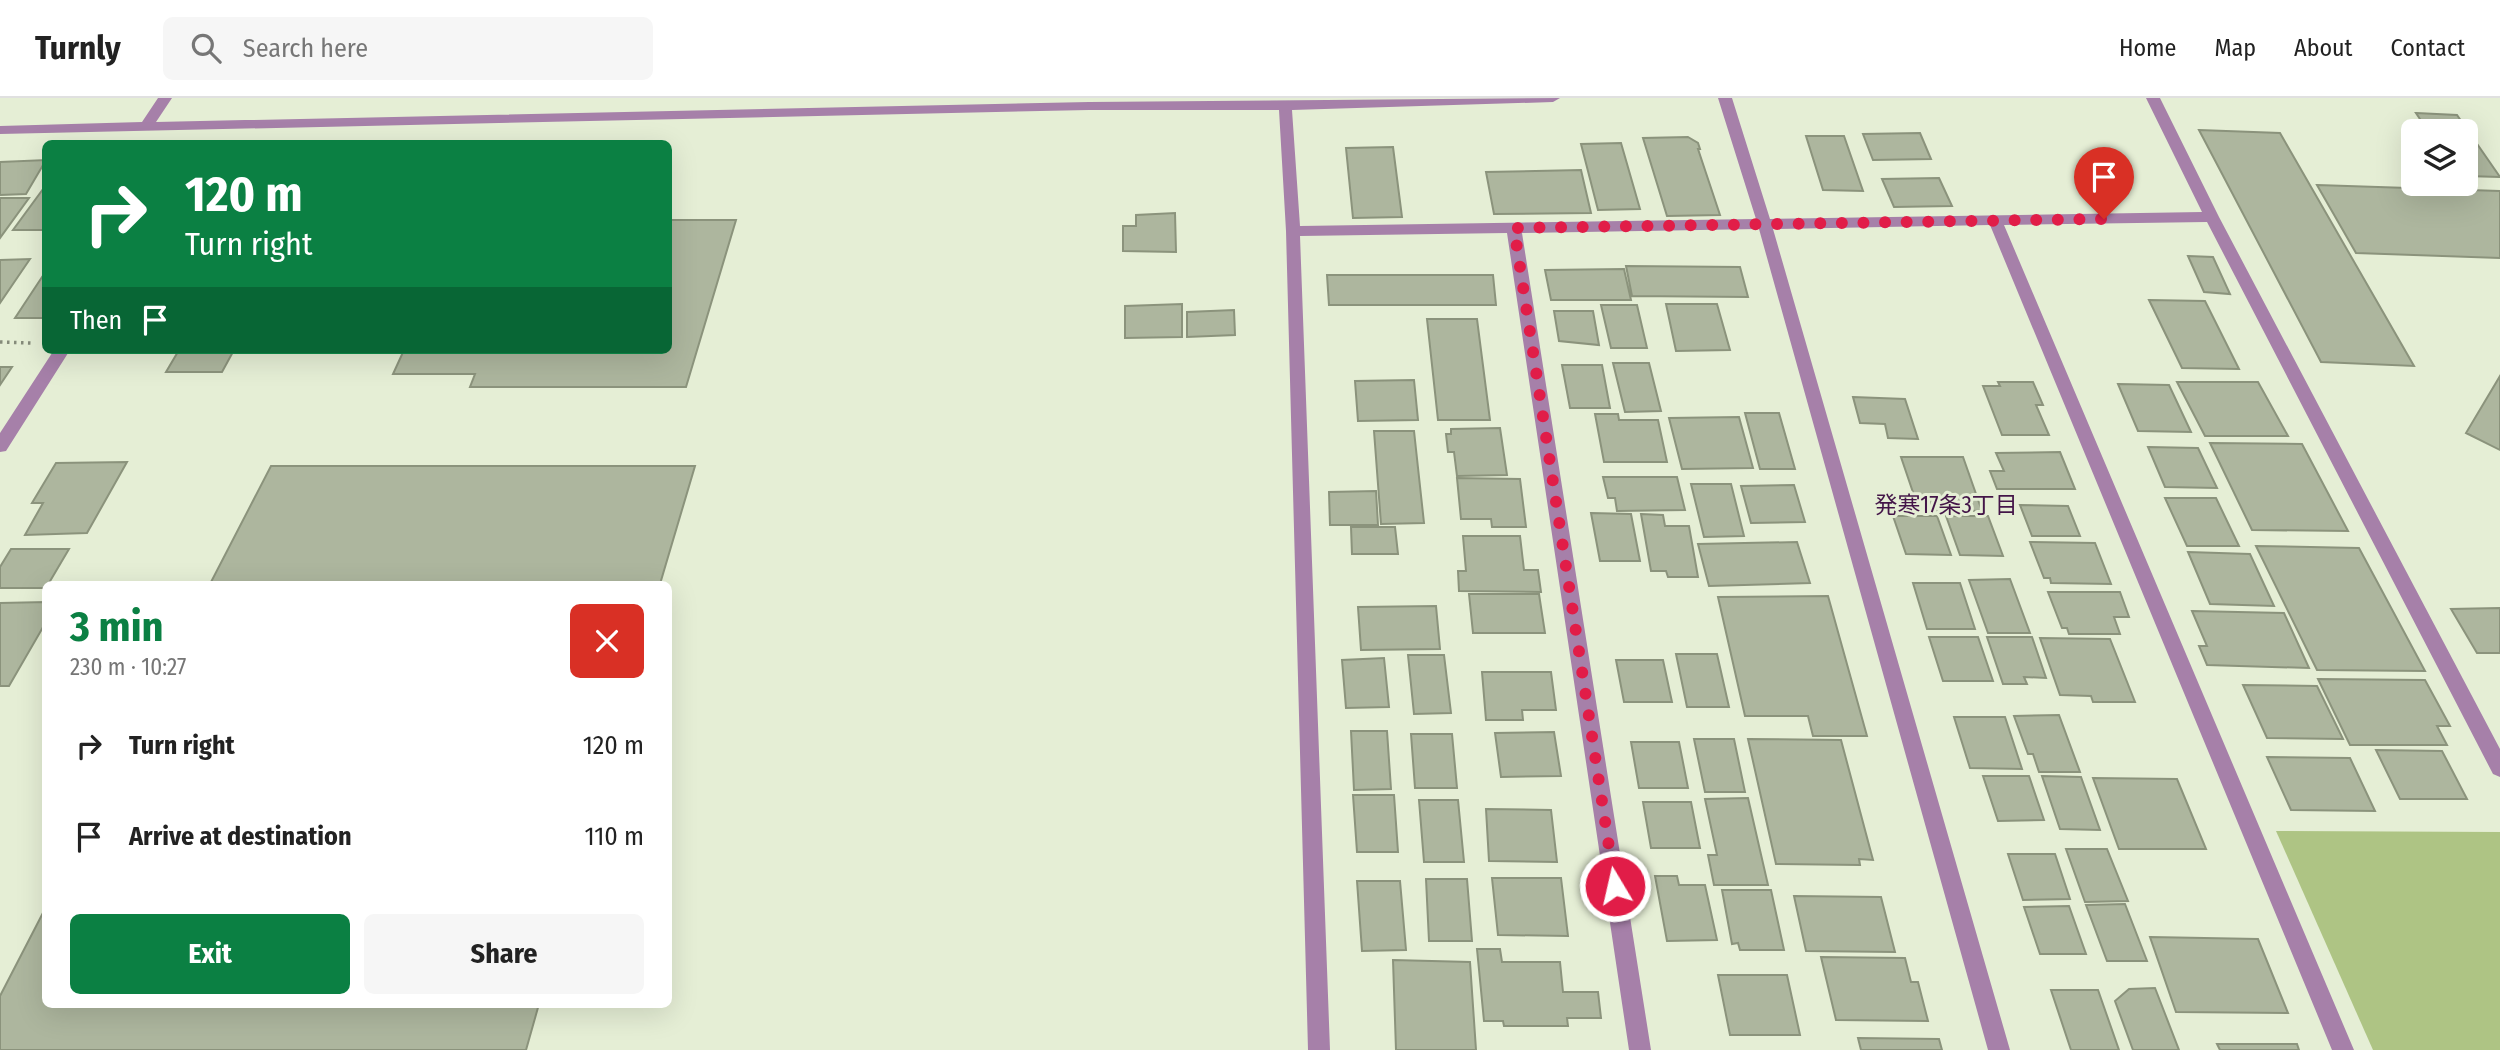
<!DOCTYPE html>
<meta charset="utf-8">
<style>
:root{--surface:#fff;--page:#f6f6f6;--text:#222;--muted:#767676;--line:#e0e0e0;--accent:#0b8043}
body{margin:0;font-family:"Fira Sans Condensed","Noto Sans JP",sans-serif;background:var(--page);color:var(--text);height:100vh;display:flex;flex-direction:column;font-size:26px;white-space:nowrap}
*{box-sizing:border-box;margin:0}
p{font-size:23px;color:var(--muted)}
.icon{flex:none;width:38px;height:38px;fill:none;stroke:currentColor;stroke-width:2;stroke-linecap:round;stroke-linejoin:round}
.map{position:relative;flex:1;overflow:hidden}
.drawer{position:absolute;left:42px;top:483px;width:630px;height:427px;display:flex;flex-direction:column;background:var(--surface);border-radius:10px;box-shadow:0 7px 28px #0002}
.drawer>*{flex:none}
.banner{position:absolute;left:42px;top:42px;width:630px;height:214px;border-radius:10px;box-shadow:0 7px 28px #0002;background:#0b8043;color:#fff;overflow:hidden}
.controls{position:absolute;left:2401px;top:21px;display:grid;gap:14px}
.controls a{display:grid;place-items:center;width:77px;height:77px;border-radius:10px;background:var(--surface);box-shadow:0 7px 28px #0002;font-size:35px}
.pin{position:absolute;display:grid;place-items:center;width:60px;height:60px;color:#fff;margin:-72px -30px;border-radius:50% 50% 50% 0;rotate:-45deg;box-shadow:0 0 7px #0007}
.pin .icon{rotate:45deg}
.me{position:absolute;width:77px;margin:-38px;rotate:351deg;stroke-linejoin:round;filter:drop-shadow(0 0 5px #0008)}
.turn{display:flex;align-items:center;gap:24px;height:147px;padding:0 28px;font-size:32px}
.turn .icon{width:91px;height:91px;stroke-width:2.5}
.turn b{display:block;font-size:49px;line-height:60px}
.then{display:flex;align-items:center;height:66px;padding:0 28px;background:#0003;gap:14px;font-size:26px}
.round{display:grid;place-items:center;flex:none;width:74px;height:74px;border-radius:10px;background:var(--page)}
.summary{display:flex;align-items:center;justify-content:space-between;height:119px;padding:0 28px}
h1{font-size:42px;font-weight:700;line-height:52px;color:var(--accent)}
.action{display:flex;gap:14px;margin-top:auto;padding:14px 28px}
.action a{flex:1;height:80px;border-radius:10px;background:var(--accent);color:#fff;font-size:28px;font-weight:700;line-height:80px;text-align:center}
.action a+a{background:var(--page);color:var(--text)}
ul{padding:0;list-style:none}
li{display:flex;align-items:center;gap:21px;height:91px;padding:0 28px}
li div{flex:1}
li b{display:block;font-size:26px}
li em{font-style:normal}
header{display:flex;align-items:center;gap:42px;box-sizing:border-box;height:98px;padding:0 35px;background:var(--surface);border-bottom:2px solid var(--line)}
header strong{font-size:33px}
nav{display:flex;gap:38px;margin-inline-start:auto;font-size:24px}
.search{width:490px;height:63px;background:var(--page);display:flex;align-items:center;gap:18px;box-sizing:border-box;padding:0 24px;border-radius:10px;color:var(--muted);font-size:26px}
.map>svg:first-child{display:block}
.green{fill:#aec484}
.building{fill:#adb69e;stroke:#8b937c;stroke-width:2}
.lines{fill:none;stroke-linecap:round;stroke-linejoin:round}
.path{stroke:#858b7a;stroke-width:3.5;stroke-dasharray:2.5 4.5;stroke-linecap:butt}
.minor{fill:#a680a9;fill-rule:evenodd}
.route{stroke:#e11d48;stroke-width:12;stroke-dasharray:0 21.6}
.labels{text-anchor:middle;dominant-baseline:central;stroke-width:6;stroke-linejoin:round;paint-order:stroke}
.neighbourhood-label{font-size:23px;fill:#431548;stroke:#e5eed5}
</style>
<header>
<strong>Turnly</strong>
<div class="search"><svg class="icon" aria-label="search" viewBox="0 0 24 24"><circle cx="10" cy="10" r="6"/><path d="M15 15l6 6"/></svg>Search here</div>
<nav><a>Home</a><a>Map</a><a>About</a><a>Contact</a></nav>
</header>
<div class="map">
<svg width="2500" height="952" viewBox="0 0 2500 952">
<rect width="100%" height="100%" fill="#e5eed5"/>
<path class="green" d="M2276,733L2500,734V952H2373Z"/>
<path class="building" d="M2416,15L2457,17L2500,79L2466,78V33H2428Z
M2199,32L2280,35L2414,268L2321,264Z
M1920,35L1931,61L1873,62L1863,36Z
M1806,38H1844L1863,93L1823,92Z
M1688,39L1698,45L1700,51H1698L1720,117L1667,118L1643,40Z
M1621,45L1640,111L1598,112L1581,46Z
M1393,49L1402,119L1353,120L1346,50Z
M46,62L26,96L0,97V64Z
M1581,72L1591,115L1494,116L1486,74Z
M1939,80L1952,108L1894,109L1882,81Z
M46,87V132H13Z
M2317,87L2500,93V160L2356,155Z
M0,100H29L0,140Z
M1175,115L1176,154L1123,153V128H1136V117Z
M668,122H736L686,289H470L475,276H393L404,252H668Z
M2188,158L2213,159L2230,196L2204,194Z
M30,161L0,205V162Z
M1626,168L1740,169L1748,199L1632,198Z
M1624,171L1631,202H1551L1545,172Z
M46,173V220H15Z
M1327,177H1493L1496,207H1329Z
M2149,202L2205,203L2239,271L2182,270Z
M1182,206V239L1125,240V208Z
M1666,206H1717L1730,252L1676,253Z
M1601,207H1637L1647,250H1611Z
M1234,212L1235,237L1187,239V214Z
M1554,213H1593L1599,247L1559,243Z
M1427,221H1477L1490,322H1438Z
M179,252H234L222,274H166Z
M1613,265H1649L1661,313L1625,314Z
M1562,267H1602L1610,310H1570Z
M0,269H12L0,287Z
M2500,278V352L2466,335Z
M1414,282L1418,322L1358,323L1355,283Z
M1998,284H2033L2043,307H2036L2049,337H2002L1983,288H2000Z
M2177,284H2258L2288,338H2205Z
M2118,286L2169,287L2191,334L2138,333Z
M1853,299L1905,301L1918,341L1888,340L1885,326L1860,325Z
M1745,315H1779L1795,371H1760Z
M1595,316H1618L1619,322H1658L1667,364H1604Z
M1739,319L1753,370L1682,371L1669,320Z
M1500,330L1507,377L1457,378L1454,354H1448L1446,336H1451V331Z
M1374,333H1414L1424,425L1381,426Z
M2210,345L2302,346L2348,433L2252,432Z
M2148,349L2198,350L2217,390L2165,389Z
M2060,354L2075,391H1997L1990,373H2004L1996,355Z
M1901,359H1963L1982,413L1919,412Z
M127,364L87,435L25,437L43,405H32L56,365Z
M271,368H695L660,486H210Z
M1603,379H1677L1685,412L1617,413L1615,400H1608Z
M1457,380L1520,381L1526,429H1492L1491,421H1461Z
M1691,386H1731L1744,438L1704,439Z
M1794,387L1805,424L1751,425L1741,388Z
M1376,393L1378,427H1330L1329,394Z
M2165,400H2216L2239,448H2187Z
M2020,407L2068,408L2080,438H2032Z
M1591,415L1631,416L1640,463H1600Z
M1641,416L1663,417L1665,428H1689L1698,479H1668L1666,473H1651Z
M1893,418H1937L1951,457L1906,456Z
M1946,418H1988L2003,458L1960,457Z
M1351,429H1395L1398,456H1352Z
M1463,438H1520L1524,472H1538L1541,494L1459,493L1458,473H1466Z
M1797,444L1810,485L1709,488L1698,446Z
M2030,444L2095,445L2111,486L2051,485L2050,480H2044Z
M2256,448L2359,450L2425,573L2317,572Z
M11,451H69L46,490H0V469Z
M2188,454L2250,456L2274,508L2210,506Z
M2010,481L2030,535H1988L1969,482Z
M1913,485H1960L1975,531H1927Z
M2048,494H2120L2129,519H2114L2120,536H2069L2067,530H2062Z
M1469,496H1539L1545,535H1473Z
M1828,498L1867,638H1813L1808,618H1745L1718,499Z
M46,504V524L9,588H0V505Z
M1436,508L1440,551L1361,552L1358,509Z
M2500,510V555H2477L2451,511Z
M2192,513L2284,515L2309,570L2207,567L2199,548H2207Z
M1929,539H1978L1993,583H1943Z
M1987,539H2032L2046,580L2024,579L2027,586H2003Z
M2040,540L2110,541L2135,604H2093L2091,598L2060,597Z
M1676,556H1717L1729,609H1687Z
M1408,557H1444L1451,615L1414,616Z
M1384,560L1389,609L1346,610L1342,562Z
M1616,562H1663L1672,604H1624Z
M1482,574H1551L1556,612H1522L1523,622H1486Z
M2318,581L2425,582L2450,628H2437L2447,647H2350Z
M2243,587L2317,588L2343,641L2267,640Z
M2059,617L2080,674H2039L2033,656H2028L2014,618Z
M1954,619H2005L2022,671L1970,670Z
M1351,633H1387L1391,691L1354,692Z
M1554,634L1561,678L1501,679L1495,635Z
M1411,636H1452L1457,690H1415Z
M1694,641H1734L1745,694H1705Z
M1748,641L1841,642L1873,762L1859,761L1860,767L1776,766Z
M1631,644H1679L1688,690H1639Z
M2376,652L2442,653L2467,701H2400Z
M2267,659L2350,660L2375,713L2291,712Z
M1983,678H2029L2044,722L1998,723Z
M2042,678L2081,679L2100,732L2060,731Z
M2093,680L2177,681L2206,751H2119Z
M1353,697H1394L1398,754H1357Z
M1748,700L1768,787H1714L1708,757H1717L1705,701Z
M1419,702H1458L1464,764H1424Z
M1643,704H1691L1700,750H1651Z
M1486,711L1551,712L1557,764L1489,763Z
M2066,751H2107L2128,803L2085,804Z
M2008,756H2055L2070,801L2023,802Z
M1655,778H1677L1679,787H1705L1717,842L1667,843Z
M1492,780H1561L1568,838L1498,837Z
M1426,781H1467L1472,843H1429Z
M1357,783H1400L1406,852L1362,853Z
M1722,792H1771L1784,852H1740L1738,845L1732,846Z
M1794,798L1881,799L1895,854L1806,853Z
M2125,806L2147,863H2107L2086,807Z
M2069,808L2086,856H2040L2024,809Z
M46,809V906H539L526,952H0V898Z
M2150,839L2258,841L2288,915L2176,914Z
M1477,851H1500L1502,864H1560L1563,894H1598L1601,920H1567L1568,928H1504L1503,923H1484Z
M1821,859L1905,860L1911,884H1918L1928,923L1836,922Z
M1393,862L1470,864L1476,952H1396Z
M1718,877H1787L1800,937H1730Z
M2155,890L2179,952H2133L2115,903L2129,891Z
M2051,892H2098L2119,952H2071Z
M1858,940L1939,941L1942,952H1861Z
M2217,946H2297L2299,952H2220Z"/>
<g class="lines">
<path class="path" d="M0,244L31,245"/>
<path class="minor" d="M158,0H172L156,24L1089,4L1560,0L1553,4L1292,12L1300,128L1756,121L1718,0H1732L1770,121L2202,114L2146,0H2160L2219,119L2500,651V679L2493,676L2207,124L2004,127L2354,952H2332L1990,127L1773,131L2010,952H1988L1759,131L1522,135L1651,952H1629L1507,135L1300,138L1330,952H1308L1286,133L1279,12H1089L0,36V28L142,24Z
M54,252H70L6,353L0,354V335Z"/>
</g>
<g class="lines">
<path class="route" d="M1615,788L1514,130L2104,121"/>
</g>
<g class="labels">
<g class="neighbourhood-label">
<text x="1946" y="407">発寒17条3丁目</text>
</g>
</g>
</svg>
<div class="controls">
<a><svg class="icon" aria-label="layers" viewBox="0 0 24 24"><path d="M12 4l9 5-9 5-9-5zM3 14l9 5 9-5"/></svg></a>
</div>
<div class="pin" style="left:2104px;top:121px;background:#d93025"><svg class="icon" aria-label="arrive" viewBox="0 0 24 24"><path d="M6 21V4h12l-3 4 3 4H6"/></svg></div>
<svg class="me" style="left:1615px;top:788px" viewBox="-20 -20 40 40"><circle r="17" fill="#e11d48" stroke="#fff" stroke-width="3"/><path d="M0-11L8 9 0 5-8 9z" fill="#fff"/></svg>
<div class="banner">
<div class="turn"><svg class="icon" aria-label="right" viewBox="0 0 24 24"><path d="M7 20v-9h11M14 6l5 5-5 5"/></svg><div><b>120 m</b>Turn right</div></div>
<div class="then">Then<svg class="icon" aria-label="arrive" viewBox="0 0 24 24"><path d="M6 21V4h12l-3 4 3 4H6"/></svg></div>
</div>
<section class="drawer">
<div class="summary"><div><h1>3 min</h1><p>230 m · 10:27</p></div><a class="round" style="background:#d93025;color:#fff"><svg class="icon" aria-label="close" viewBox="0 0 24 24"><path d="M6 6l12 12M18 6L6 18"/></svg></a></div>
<ul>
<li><svg class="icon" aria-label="right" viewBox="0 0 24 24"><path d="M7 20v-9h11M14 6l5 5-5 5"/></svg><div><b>Turn right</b></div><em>120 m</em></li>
<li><svg class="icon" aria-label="arrive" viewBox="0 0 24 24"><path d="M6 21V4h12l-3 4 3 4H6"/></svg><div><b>Arrive at destination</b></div><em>110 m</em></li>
</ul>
<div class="action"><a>Exit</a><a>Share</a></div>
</section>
</div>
